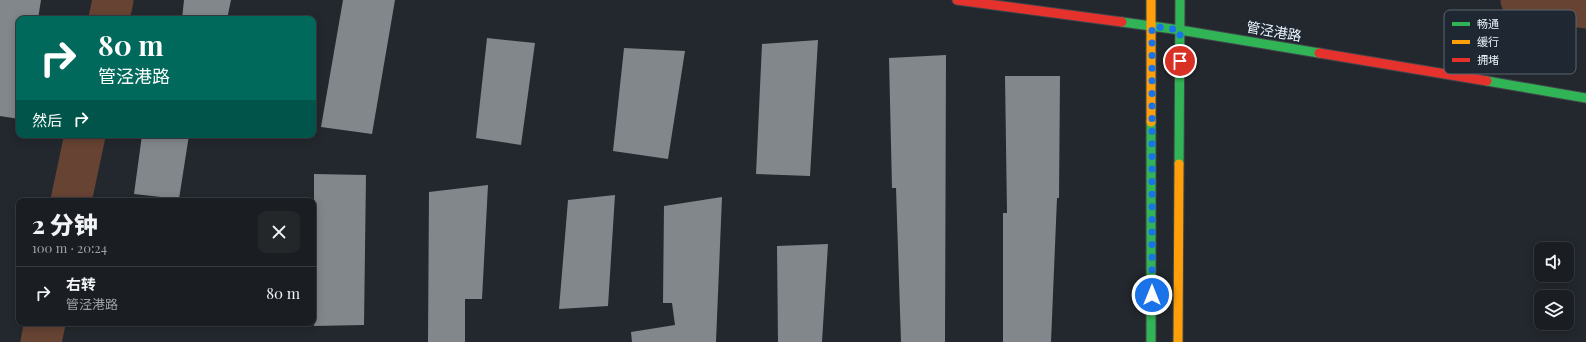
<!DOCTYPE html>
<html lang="zh">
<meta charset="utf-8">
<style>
:root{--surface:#1a1e22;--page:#23272a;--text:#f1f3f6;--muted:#9fa2a5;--line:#383c40}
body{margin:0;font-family:"Playfair Display","Noto Sans SC",serif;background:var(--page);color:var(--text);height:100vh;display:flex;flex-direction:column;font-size:15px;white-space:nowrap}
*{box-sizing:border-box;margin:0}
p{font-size:13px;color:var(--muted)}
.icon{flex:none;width:22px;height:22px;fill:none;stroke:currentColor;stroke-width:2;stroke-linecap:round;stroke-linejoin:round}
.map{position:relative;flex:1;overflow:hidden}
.panel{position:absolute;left:16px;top:198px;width:300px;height:128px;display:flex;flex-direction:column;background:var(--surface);border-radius:8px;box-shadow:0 2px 10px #0003,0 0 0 1px var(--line)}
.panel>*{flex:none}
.guide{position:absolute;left:16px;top:16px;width:300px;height:122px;border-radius:8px;box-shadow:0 2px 10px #0003,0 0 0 1px var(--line);background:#00695c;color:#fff;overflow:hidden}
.fabs{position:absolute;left:1534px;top:242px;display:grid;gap:8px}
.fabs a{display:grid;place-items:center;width:40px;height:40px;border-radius:8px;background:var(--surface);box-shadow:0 2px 10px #0003,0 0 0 1px var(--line);font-size:20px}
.pin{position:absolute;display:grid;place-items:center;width:34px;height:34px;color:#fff;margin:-17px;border:2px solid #fff;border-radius:50%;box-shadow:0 1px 4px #0007}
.me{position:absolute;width:44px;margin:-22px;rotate:0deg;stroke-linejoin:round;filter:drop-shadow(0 0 3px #0008)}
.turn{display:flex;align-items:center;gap:14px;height:84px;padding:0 16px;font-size:18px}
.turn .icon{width:52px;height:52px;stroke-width:2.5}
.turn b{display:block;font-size:28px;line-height:34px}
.then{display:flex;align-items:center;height:38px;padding:0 16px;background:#0003;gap:8px;font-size:15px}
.round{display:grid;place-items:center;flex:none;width:42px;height:42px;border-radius:8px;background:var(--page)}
.overview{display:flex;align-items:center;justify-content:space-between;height:68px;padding:0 16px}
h1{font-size:24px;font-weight:800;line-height:30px}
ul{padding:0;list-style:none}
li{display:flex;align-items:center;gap:12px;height:52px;padding:0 16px;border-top:1px solid var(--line)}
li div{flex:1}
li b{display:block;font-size:15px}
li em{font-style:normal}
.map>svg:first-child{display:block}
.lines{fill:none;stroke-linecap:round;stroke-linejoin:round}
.river{stroke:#664333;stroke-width:41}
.building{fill:#82878c}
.fast-casing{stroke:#42464b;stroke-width:11}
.slow-casing{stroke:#42464b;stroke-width:11}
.jam-casing{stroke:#42464b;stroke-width:11}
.fast{stroke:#30b455;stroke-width:9}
.slow{stroke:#ff9f0a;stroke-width:9}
.jam{stroke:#e5322d;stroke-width:9}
.route{stroke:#1a73e8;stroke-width:7;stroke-dasharray:0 12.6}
.labels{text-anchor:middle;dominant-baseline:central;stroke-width:4;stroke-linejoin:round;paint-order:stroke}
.street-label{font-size:14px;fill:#ecf2f9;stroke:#1f2832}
.key{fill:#1f2832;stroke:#5c656e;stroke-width:1}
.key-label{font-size:11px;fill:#ecf2f9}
</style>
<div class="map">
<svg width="1586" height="342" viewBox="0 0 1586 342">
<rect width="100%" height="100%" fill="#23282e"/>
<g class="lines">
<path class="river" d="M1521,0L1586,8
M109,19L113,0
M71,201L85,135
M41,342L45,323"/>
</g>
<path class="building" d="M0,0H41L38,19H19V119L0,116Z
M184,0H231L227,19H182Z
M343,0H395L372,134L321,127Z
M487,38L535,43L521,145L476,138Z
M818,40L810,176L756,174L762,44Z
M624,48L685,51L668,159L613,151Z
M946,55L945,342H901L896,188H892L889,58Z
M1005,76H1060L1059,198H1057L1051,342H1003V213H1007Z
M142,135H189L179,199L134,194Z
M314,174L366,175L364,325L314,326Z
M488,185L482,299H465V342H428L429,192Z
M615,195L608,306L559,309L568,200Z
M722,197L716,342H632L631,332L675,325L672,303H663L664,206Z
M828,244L822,342H778L777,246Z"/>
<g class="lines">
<defs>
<path id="fast" d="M1122,22L1180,30L1319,53
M1487,81L1586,98
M1151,122V342
M1179,164L1180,0"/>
<path id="slow" d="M1151,0V122
M1178,342L1179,164"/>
<path id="jam" d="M957,0L1122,22
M1319,53L1487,81"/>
</defs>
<use href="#fast" class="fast-casing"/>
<use href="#slow" class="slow-casing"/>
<use href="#jam" class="jam-casing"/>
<use href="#fast" class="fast"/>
<use href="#slow" class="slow"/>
<use href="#jam" class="jam"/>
</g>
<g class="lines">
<path class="route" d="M1152,295V26L1180,30V61"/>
</g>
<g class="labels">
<g class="street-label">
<text transform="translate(1274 31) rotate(10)">管泾港路</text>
</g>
</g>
<rect x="1444" y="10" width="132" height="64" rx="6" class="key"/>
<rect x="1452" y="22" width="18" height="4" fill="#30b455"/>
<rect x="1452" y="40" width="18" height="4" fill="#ff9f0a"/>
<rect x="1452" y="58" width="18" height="4" fill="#e5322d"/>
<g class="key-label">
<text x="1477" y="28">畅通</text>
<text x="1477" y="46">缓行</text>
<text x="1477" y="64">拥堵</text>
</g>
</svg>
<div class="fabs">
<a><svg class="icon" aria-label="sound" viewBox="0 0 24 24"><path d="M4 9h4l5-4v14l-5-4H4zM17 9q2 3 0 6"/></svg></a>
<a><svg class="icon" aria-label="layers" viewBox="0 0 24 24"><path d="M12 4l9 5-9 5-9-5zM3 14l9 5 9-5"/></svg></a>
</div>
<div class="pin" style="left:1180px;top:61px;background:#d93025"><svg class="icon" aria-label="arrive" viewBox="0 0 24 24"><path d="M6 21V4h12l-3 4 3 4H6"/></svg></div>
<svg class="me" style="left:1152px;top:295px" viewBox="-20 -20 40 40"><circle r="17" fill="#1a73e8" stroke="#fff" stroke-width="3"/><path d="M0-11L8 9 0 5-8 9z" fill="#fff"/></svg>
<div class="guide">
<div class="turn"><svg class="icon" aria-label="right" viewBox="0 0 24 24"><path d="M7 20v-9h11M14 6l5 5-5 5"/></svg><div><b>80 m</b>管泾港路</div></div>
<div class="then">然后<svg class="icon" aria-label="right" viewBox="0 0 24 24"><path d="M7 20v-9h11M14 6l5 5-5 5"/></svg></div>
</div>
<section class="panel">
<div class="overview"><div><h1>2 分钟</h1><p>100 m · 20:24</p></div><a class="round"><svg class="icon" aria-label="close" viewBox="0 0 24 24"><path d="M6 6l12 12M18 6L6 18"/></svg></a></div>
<ul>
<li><svg class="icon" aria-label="right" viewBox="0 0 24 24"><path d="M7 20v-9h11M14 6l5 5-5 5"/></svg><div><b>右转</b><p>管泾港路</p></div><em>80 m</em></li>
</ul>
</section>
</div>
